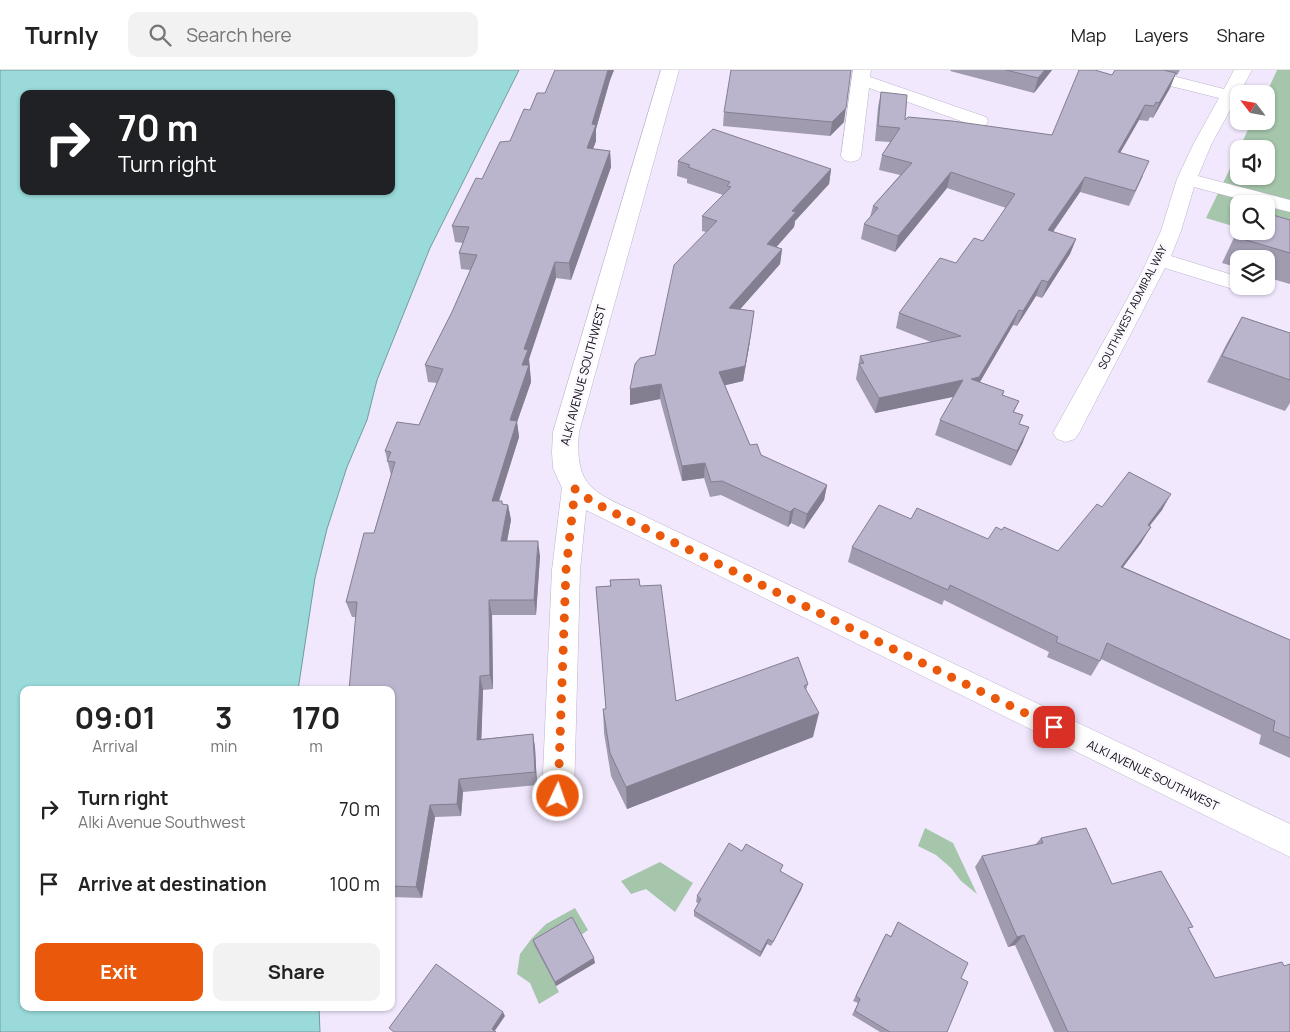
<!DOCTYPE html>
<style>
:root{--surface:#fff;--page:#f2f2f2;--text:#222;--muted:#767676;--line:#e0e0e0;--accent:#ea580c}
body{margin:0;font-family:Manrope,sans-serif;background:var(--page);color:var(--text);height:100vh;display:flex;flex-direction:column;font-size:19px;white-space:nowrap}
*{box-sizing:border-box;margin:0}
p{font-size:16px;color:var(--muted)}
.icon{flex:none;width:28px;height:28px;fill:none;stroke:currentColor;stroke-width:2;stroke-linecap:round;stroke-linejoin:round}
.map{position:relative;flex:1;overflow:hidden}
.details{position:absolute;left:20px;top:616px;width:375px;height:325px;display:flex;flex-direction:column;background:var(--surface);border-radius:10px;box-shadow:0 1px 4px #0004}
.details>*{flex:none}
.guide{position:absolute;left:20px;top:20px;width:375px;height:105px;border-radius:10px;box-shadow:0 1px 4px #0004;background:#202124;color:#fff;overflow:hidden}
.needle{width:32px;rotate:301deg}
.tools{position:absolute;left:1230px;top:15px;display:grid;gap:10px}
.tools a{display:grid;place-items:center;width:45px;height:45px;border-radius:10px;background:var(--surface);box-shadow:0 1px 4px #0004;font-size:25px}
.pin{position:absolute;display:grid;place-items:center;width:42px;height:42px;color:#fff;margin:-21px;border-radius:10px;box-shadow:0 2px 8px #0006}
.me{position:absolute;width:55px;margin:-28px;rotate:3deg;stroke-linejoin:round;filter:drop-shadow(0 0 4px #0008)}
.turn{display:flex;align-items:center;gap:18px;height:105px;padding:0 15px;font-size:22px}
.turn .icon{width:65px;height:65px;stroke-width:2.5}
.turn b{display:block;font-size:35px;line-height:42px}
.eta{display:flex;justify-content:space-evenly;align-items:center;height:85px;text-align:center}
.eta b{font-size:30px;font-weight:700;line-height:35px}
.primary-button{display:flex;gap:10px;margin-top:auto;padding:10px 15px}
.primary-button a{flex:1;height:58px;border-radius:10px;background:var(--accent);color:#fff;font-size:20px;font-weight:700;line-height:58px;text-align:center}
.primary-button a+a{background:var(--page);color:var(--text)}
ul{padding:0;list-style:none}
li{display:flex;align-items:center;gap:15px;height:75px;padding:0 15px}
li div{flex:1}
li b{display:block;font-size:19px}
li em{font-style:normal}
header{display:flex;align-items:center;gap:30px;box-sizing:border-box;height:70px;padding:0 25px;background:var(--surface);border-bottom:1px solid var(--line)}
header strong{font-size:24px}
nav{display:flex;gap:28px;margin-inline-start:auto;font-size:18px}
.search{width:350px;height:45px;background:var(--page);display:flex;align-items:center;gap:12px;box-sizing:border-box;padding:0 18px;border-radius:10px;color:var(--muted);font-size:19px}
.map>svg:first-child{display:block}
.green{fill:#a5c6ab}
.water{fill:#9adada;stroke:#709b9e;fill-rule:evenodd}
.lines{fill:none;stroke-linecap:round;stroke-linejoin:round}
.minor-casing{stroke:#beb3cc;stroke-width:1}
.minor{fill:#fff;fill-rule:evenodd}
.wall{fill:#a19bb0}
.shaded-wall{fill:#837e90}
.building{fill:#bbb4cd;stroke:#837e90}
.route{stroke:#ea580c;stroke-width:9;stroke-dasharray:0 16.2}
.labels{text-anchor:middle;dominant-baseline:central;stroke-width:5;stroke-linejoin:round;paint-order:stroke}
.far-street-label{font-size:11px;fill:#0d0912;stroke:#fbf8fe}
.street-label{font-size:12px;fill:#0d0912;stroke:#fbf8fe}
</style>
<header>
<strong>Turnly</strong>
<div class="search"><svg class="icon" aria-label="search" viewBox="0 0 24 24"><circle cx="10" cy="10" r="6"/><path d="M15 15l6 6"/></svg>Search here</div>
<nav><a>Map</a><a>Layers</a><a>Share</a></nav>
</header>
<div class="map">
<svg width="1290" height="962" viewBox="0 0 1290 962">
<rect width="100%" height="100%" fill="#f1e8fd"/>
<path class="green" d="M1277,0H1290V173L1266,161V134H1239V158L1206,148L1239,80V106H1266V79H1239L1252,51H1266V24Z
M925,758L953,773L977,824L961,811L951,798L936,785L918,776Z
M660,792L693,813L675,842L646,819L631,824L621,811Z
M575,838L588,860L580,866L556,916L559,922L539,934L530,913L517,904L520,884L532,868L546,854Z"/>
<path class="water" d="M0,0H519L430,178L377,310L367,350L347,397L327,459L315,508L298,620H24V938H319L320,962H0ZM24,24H391V121H24Z"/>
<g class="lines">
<defs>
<path id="minor" d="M661,0H679L579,362C574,420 595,422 642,445L1290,754V787L586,440L580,500L574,726L570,737L558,741L546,737L542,726L552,500L562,418L553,398L552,382L553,362Z
M853,0H871L870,7L986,47L988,51L986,55L979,57L972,55L869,18L861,86L858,90L851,92L844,90L841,86Z
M1119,0H1149L1224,19L1234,0H1252L1212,73L1198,106L1290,130V142L1266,136V134H1258L1194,117L1181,161L1171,186L1239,207V216H1248L1247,219L1239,221L1165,198L1079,363L1075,369L1066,372L1057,369L1053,363L1141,204L1161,161L1177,109L1194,73L1219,28L1122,4Z"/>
</defs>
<use href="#minor" class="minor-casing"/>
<use href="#minor" class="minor"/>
</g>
<path class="wall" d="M555,0H614L610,10L596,59V71L593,79L610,81L611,97L571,210L556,208L529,289L531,312L517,352L519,367L499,431L503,434L508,435L511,450L507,471L540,486L536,545H492L493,619L483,620L481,669L533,664L535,678L537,715L463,722L461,746L435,747L422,828L391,827V620L356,547H352L346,532L374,463L391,405L385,381L419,355L437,313L428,312L425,295L452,242L470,200L461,199L459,183L463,173L455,172L452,156L482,109L510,71L530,40L545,23Z
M951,0H1052L1034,23L950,1Z
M1115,0H1180L1177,5H1175L1170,18L1153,48L1150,47L1148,51L1139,50L1120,83L1143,106L1129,136L1080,122L1053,162L1076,169L1070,184L1042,228L1036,226L1017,256L1013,255L980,312L1004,321L1003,326L1019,331L1014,342L1023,345L1019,354L1023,372L1011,396L935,365L940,350L954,326L875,343L856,309L860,286L931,272L896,258L899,243L956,193L983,171L1006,138L947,118L895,182L861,169L864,154L870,147L873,136L900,105L879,100L882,85L890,72L875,71L878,37L881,22L905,50L1052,65L1112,5Z
M724,42L844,52L830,66L723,56Z
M678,91L831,99L829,114L795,151L794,157L776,177L782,179L780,194L740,239L754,241L749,277L743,311L725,315L750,375L761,385L827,415L824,430L804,459L791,453L788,457L721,425L710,427L704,408L682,411L660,329L630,335L655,285L706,162L702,161V146L723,125L687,113V109L677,106Z
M1290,150V214L1266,207V189H1239V198L1222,193L1239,157V161Z
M1242,247L1290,263V333L1285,341L1207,312L1227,273Z
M1102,437L1162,440L1149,456L1141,473L1123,497L1290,570V688L1259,674L1261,665L1101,589L1091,606L1047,587L1049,582L944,530L942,535L848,492L852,477L911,449L988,469L1058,481Z
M610,510L640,516L676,631L808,614L806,620L813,667L627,739L611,706L604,663L603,639H606L596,517L610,516Z
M1041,768L1112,814L1189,860L1215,908L1290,962H1054L1015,875L1008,877L975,797L982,786L1035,775Z
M742,781L803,814L801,820L771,876L767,874L760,887L694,846V841L698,833L696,832L697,826Z
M898,852L961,908L947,962H880L852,945L858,933L853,931L883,869L886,864L891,866Z
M533,870L595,893L556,916L534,875Z"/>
<path class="shaded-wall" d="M608,0H614L610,10L596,59V71L587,94V78L592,54Z
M1045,0H1052L1034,23L1038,8Z
M1176,3L1170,18L1153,48L1159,33Z
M1145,35L1139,50L1112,97L1118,82Z
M846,38L844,52L830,66L832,52Z
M610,81L611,97L571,210L569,193Z
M831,99L829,114L795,151L794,157L766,189L767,174L792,141Z
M951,102L947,118L895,182L898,166Z
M1085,107L1080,122L1043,176L1048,160Z
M1076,169L1070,184L1042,228L1048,212Z
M782,179L780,194L728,253L729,238Z
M555,192L556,208L529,289L531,312L517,352L519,367L494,446L492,431L522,295L524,279Z
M1042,210L1036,226L1017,256L1023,241Z
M1019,240L1013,255L974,322L971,309Z
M754,241L749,277L743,311L718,317L719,302Z
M963,310L958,326L875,343L879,328Z
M661,314L660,329L630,335V319Z
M1029,357L1023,372L1011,396L1017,381Z
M705,393L704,408L682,411V396Z
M827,415L824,430L804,459L807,444Z
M1171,424L1162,440L1138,471L1148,455Z
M508,435L511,450L504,487L501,471Z
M794,438L791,453L788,457L790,442Z
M1151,457L1141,473L1112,512L1121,497Z
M538,471L540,486L536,545L534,530Z
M489,530L492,545L493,619L490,605Z
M480,606L483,620L481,683L477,670Z
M819,643L813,667L627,739L626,717Z
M533,664L535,678L537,715L535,702Z
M459,709L463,722L461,746L457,734Z
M430,735L435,747L422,828L416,817Z
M803,814L801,820L771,876L773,872Z
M1024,865L1015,875L1008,877L1017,867Z
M768,869L767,874L760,887L761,882Z
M594,888L595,893L556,916L555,912Z
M503,942L505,946L494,962L492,959Z"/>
<path class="building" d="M555,0H608L592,54L596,55L587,78L610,81L569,193L555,192L524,279L528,280L522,295H529L510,350L517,351L492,431H502V434L508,435L501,471H538L534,530H489L490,605L480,606L477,670L533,664L535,702L459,709L457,734L430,735L416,817L391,816V620H349L357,532H346L364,463H374L395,392L387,391L391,382L385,381L397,352L419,355L443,299L425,295L452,242L477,185L459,183L469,157L452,156L476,108L482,109L500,72L510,71L524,39L530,40L537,23H545Z
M731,0H851L846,38L832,52L724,42Z
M1006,0H1045L1038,8Z
M1079,0H1095L1112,5L1115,0H1163L1176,3L1159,33L1156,32L1154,36L1145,35L1118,82L1149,91L1135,121L1085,107L1048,160L1076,169L1048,212L1042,210L1023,241L1019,240L979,307L971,309L1004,321L1002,325L1019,331L1013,342L1023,345L1019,354L1029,357L1017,381L940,350L963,310L879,328L859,294L864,293L860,286L961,266L899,243L940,188L956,193L974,168L983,171L1015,124L951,102L898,166L864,154L878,138L873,136L912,93L882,85L900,58L878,56L881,22L907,25L905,50L908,47L952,51L1052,65Z
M713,59L831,99L792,141L796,142L767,174L782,179L729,238L754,241L751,262L745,296L719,302L750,375L757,374L761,385L827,415L807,444L794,438L790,442L722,411L711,412L705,393L682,396L661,314L630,319L635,294L640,288L655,285L674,195L717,151L702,146L731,117L727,116L730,112L688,97L690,95L678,91Z
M1266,143L1290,150V183L1236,167L1239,161H1266Z
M1242,247L1290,263V310L1222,286Z
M1129,402L1171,424L1148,455L1151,457L1121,497L1290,570V668L1273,661L1275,651L1107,573L1100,591L1056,572L1058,567L950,515L948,520L852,477L879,435L911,449L917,438L988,469L996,457L1002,460L1004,457L1058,481L1097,434L1102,437Z
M639,509L640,516L661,515L676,631L798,587L808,614L804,616L819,643L626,717L610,683L603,639H606L596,517L611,516L610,510Z
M1086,758L1112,814L1161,801L1193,857L1188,858L1215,908L1282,892L1284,896L1290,894V962H1068L1024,865L1017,867L982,786L1043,773L1041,768Z
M729,773L742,781L746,774L783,795L780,801L803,814L773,872L768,869L761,882L694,841L701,829L697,826Z
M572,847L594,888L555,912L533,870Z
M898,852L968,893L961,908L968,912L947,962H890L855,941L860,929L856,926L886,864L891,867Z
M436,894L503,942L492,959L496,962H394L389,958Z"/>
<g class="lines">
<path class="route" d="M558,726L566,500L575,419L593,432L632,452L1054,657"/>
</g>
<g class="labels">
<g class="far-street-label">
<text transform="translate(1132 237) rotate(-63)">SOUTHWEST ADMIRAL WAY</text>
</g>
<g class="street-label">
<text transform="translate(583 305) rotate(-75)">ALKI AVENUE SOUTHWEST</text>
<text transform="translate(1153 705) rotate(26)">ALKI AVENUE SOUTHWEST</text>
</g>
</g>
</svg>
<div class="tools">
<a><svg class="needle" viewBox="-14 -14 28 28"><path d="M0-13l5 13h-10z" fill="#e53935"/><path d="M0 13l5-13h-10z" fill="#767676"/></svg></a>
<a><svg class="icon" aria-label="sound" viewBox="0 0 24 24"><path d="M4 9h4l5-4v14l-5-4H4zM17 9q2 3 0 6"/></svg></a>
<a><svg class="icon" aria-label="search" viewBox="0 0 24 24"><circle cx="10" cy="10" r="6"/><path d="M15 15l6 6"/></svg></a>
<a><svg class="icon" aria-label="layers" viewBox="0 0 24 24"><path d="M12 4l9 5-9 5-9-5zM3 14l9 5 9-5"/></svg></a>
</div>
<div class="pin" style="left:1054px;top:657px;background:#d93025"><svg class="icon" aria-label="arrive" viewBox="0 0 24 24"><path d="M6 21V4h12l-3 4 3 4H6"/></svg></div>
<svg class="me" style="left:558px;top:726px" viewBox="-20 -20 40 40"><circle r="17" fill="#ea580c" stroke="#fff" stroke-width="3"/><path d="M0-11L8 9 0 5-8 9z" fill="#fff"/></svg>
<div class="guide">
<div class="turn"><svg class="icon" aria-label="right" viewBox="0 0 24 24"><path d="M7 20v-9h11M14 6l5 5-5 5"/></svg><div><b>70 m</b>Turn right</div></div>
</div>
<section class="details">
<div class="eta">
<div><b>09:01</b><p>Arrival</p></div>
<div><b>3</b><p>min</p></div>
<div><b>170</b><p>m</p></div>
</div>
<ul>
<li><svg class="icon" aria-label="right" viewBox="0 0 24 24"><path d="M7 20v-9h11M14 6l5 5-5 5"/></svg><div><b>Turn right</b><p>Alki Avenue Southwest</p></div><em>70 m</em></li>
<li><svg class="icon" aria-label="arrive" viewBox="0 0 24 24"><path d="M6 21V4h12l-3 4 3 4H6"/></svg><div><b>Arrive at destination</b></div><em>100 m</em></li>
</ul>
<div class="primary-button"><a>Exit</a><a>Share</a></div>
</section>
</div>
